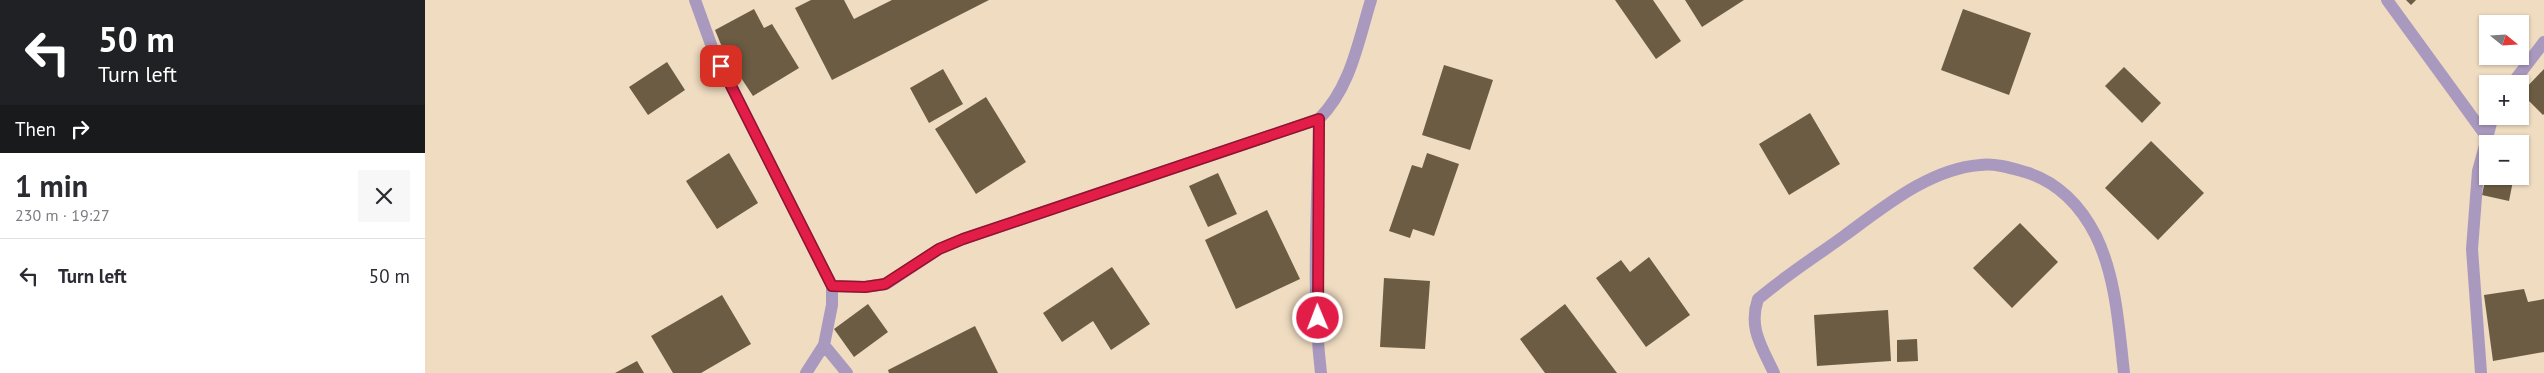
<!DOCTYPE html>
<meta charset="utf-8">
<style>
:root{--surface:#fff;--page:#f7f7f7;--text:#2b2b33;--muted:#7c7c81;--line:#e1e1e2}
body{margin:0;font-family:"PT Sans",sans-serif;background:var(--page);color:var(--text);height:100vh;display:flex;flex-direction:column;font-size:19px;white-space:nowrap}
*{box-sizing:border-box;margin:0}
p{font-size:16px;color:var(--muted)}
.icon{flex:none;width:28px;height:28px;fill:none;stroke:currentColor;stroke-width:2;stroke-linecap:round;stroke-linejoin:round}
.map{position:relative;flex:1;overflow:hidden}
.side{display:flex;flex-direction:column;background:var(--surface);width:425px}
.side>*{flex:none}
.top-card{background:#202124;color:#fff;overflow:hidden}
.needle{width:32px;rotate:108deg}
.controls{position:absolute;left:2054px;top:15px;display:grid;gap:10px}
.controls a{display:grid;place-items:center;width:50px;height:50px;border-radius:0px;background:var(--surface);box-shadow:0 1px 4px #0004;font-size:25px}
.pin{position:absolute;display:grid;place-items:center;width:42px;height:42px;color:#fff;margin:-21px;border-radius:10px;box-shadow:0 2px 8px #0006}
.me{position:absolute;width:55px;margin:-28px;rotate:359deg;stroke-linejoin:round;filter:drop-shadow(0 0 4px #0008)}
.turn{display:flex;align-items:center;gap:18px;height:105px;padding:0 15px;font-size:22px}
.turn .icon{width:65px;height:65px;stroke-width:2.5}
.turn b{display:block;font-size:35px;line-height:42px}
.then{display:flex;align-items:center;height:48px;padding:0 15px;background:#0003;gap:10px;font-size:19px}
.round{display:grid;place-items:center;flex:none;width:52px;height:52px;border-radius:0px;background:var(--page)}
.headline{display:flex;align-items:center;justify-content:space-between;height:85px;padding:0 15px}
h1{font-size:30px;font-weight:600;line-height:38px}
ul{padding:0;list-style:none}
li{display:flex;align-items:center;gap:15px;height:75px;padding:0 15px;border-top:1px solid var(--line)}
li div{flex:1}
li b{display:block;font-size:19px}
li em{font-style:normal}
main{display:flex;flex:1;min-height:0}
.map>svg:first-child{display:block}
.building{fill:#6c5c43}
.lines{fill:none;stroke-linecap:round;stroke-linejoin:round}
.minor{stroke:#a999be;stroke-width:12}
.route-casing{stroke:#92132f;stroke-width:12}
.route{stroke:#e11d48;stroke-width:9}
</style>
<main>
<section class="side">
<div class="top-card">
<div class="turn"><svg class="icon" aria-label="left" viewBox="0 0 24 24"><path d="M17 20v-9H6M10 6l-5 5 5 5"/></svg><div><b>50 m</b>Turn left</div></div>
<div class="then">Then<svg class="icon" aria-label="right" viewBox="0 0 24 24"><path d="M7 20v-9h11M14 6l5 5-5 5"/></svg></div>
</div>
<div class="headline"><div><h1>1 min</h1><p>230 m · 19:27</p></div><a class="round"><svg class="icon" aria-label="close" viewBox="0 0 24 24"><path d="M6 6l12 12M18 6L6 18"/></svg></a></div>
<ul>
<li><svg class="icon" aria-label="left" viewBox="0 0 24 24"><path d="M17 20v-9H6M10 6l-5 5 5 5"/></svg><div><b>Turn left</b></div><em>50 m</em></li>
</ul>
</section>
<div class="map">
<svg width="2119" height="373" viewBox="0 0 2119 373">
<rect width="100%" height="100%" fill="#efdcc1"/>
<path class="building" d="M386,0H419L429,19L467,0H564L407,80L370,8Z
M1190,0H1228L1256,41L1231,59Z
M1260,0H1319L1277,27Z
M1981,0H1991L1986,5Z
M329,9L339,28L347,24L374,68L328,96L299,52L290,30Z
M1538,9L1606,33L1584,95L1516,70Z
M242,62L260,90L223,115L204,87Z
M1019,65L1068,80L1045,150L997,135Z
M1699,67L1736,103L1717,123L1680,86Z
M518,69L538,104L504,123L485,88Z
M2119,69V114L2118,115L2096,93Z
M561,97L601,162L551,194L510,129Z
M1385,113L1415,164L1364,195L1334,144Z
M1726,141L1779,193L1733,240L1680,188Z
M304,153L333,203L292,229L261,181Z
M1002,153L1034,164L1009,236L988,229L985,238L964,231L987,165L997,168Z
M2062,171V176H2089L2084,201L2057,195Z
M793,173L812,214L783,227L764,186Z
M842,210L875,279L811,309L780,240Z
M1595,223L1633,262L1587,308L1548,268Z
M1224,257L1265,315L1221,347L1171,278L1196,260L1205,272Z
M687,267L725,324L686,350L668,321L637,342L618,313Z
M959,278L1005,281L1000,349L955,347Z
M2099,289L2103,302L2119,299V352L2068,361L2059,295Z
M297,295L326,344L276,373H248L226,336Z
M443,304L463,332L429,357L409,329Z
M1140,304L1192,373H1120L1095,339Z
M1463,310L1466,361L1392,366L1389,315Z
M550,326L573,373H464L463,370Z
M1492,339L1493,361L1472,362V340Z
M212,361L219,373H190Z"/>
<g class="lines">
<path class="minor" d="M270,0L288,50L407,286V305L399,345L381,373
M1962,0L2061,136
M2087,84L2119,42
M894,119C893,203 886,290 896,373
M407,286L440,287L461,284L514,249L538,239L894,119C926,87 933,42 946,0
M399,345L422,373
M1349,373C1337,347 1323,328 1333,299C1360,276 1390,257 1419,236C1459,207 1504,169 1555,165C1570,163 1586,168 1600,172C1632,181 1656,206 1671,236C1691,277 1694,328 1699,373
M2056,373L2047,249L2053,171L2068,116"/>
</g>
<g class="lines">
<defs>
<path id="route" d="M296,66L407,286L440,287L460,284L514,249L538,239L894,119L893,318"/>
</defs>
<use href="#route" class="route-casing"/>
<use href="#route" class="route"/>
</g>
</svg>
<div class="controls">
<a><svg class="needle" viewBox="-14 -14 28 28"><path d="M0-13l5 13h-10z" fill="#e53935"/><path d="M0 13l5-13h-10z" fill="#7c7c81"/></svg></a>
<a>+</a>
<a>−</a>
</div>
<div class="pin" style="left:296px;top:66px;background:#d93025"><svg class="icon" aria-label="arrive" viewBox="0 0 24 24"><path d="M6 21V4h12l-3 4 3 4H6"/></svg></div>
<svg class="me" style="left:893px;top:318px" viewBox="-20 -20 40 40"><circle r="17" fill="#e11d48" stroke="#fff" stroke-width="3"/><path d="M0-11L8 9 0 5-8 9z" fill="#fff"/></svg>
</div>
</main>
